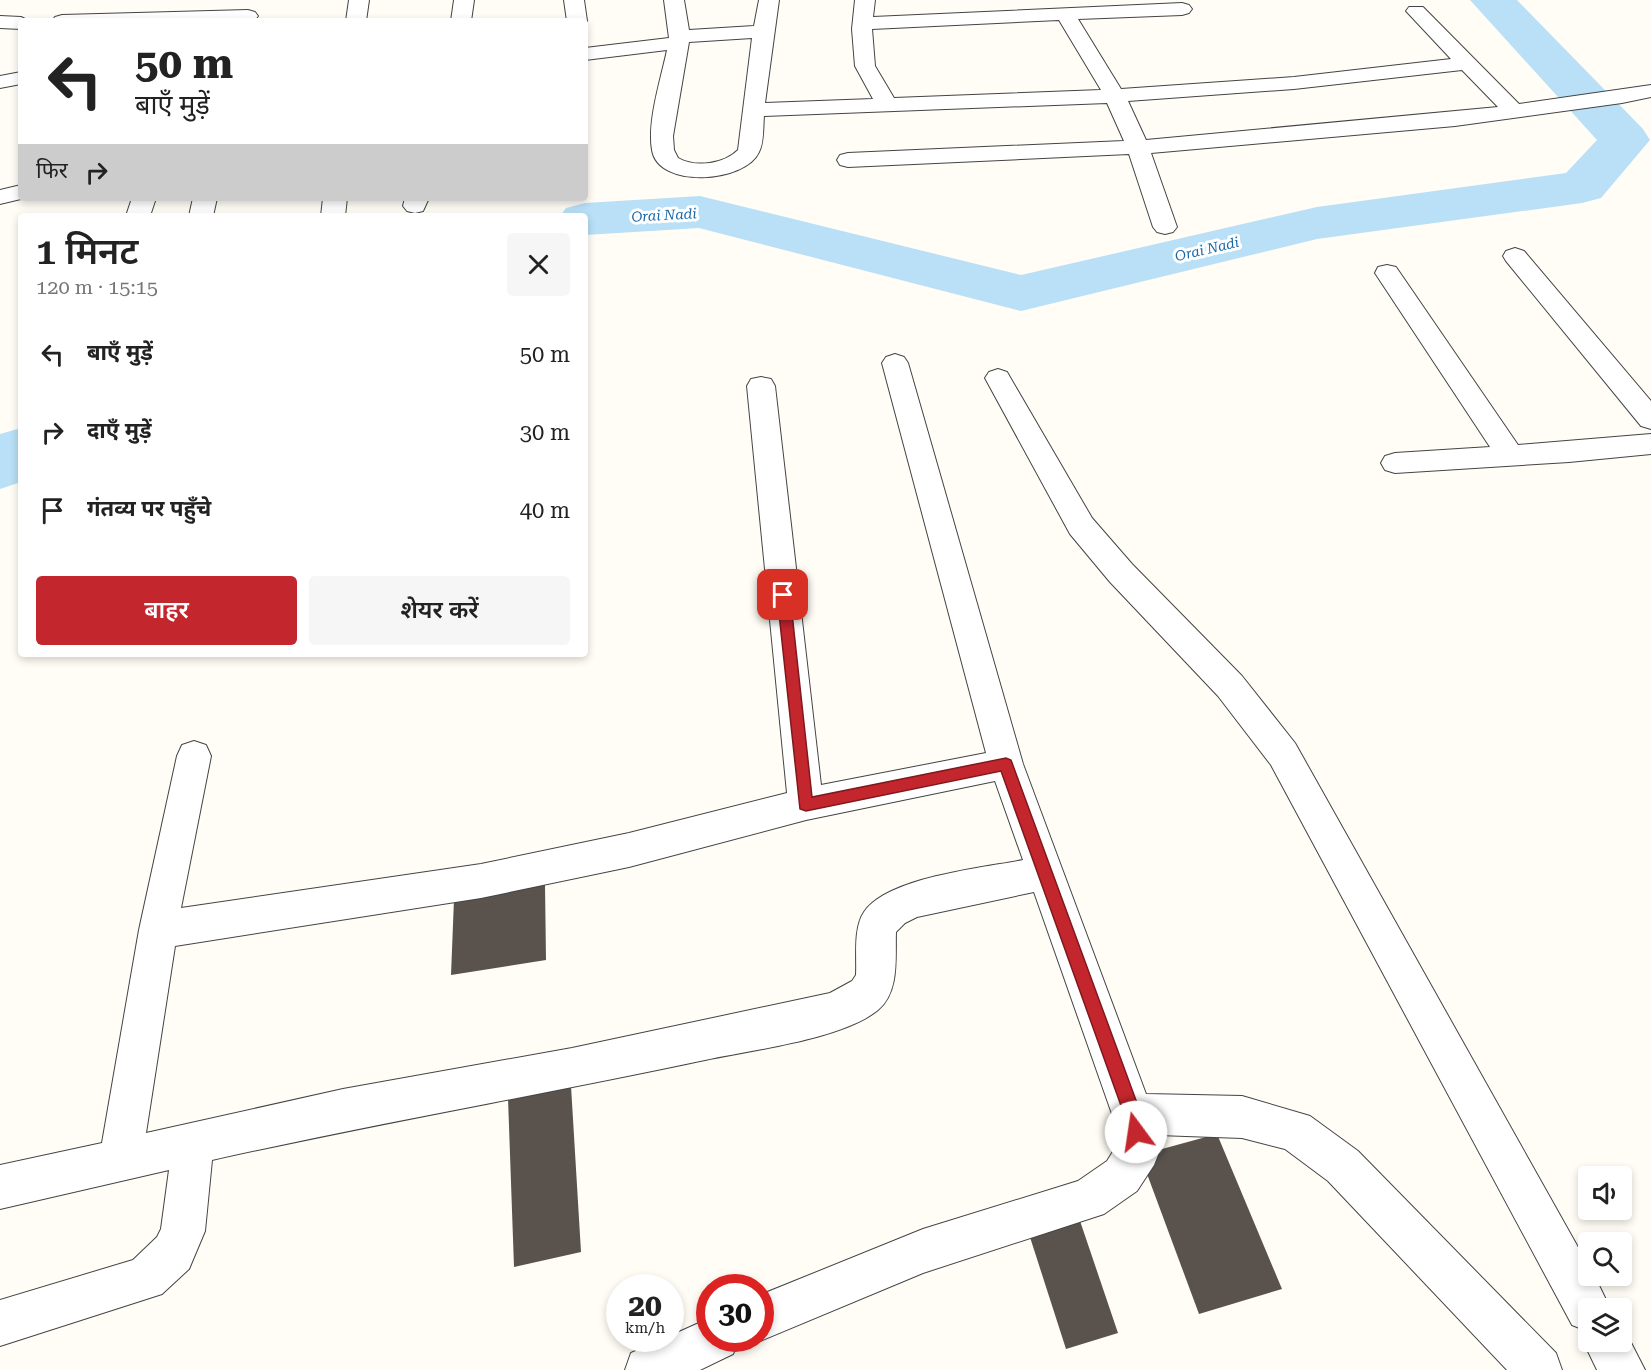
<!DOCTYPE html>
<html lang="hi">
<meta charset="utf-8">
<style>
:root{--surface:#fff;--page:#f6f6f6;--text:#222;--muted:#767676;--accent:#c4262e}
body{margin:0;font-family:"Roboto Serif","Noto Sans Devanagari",serif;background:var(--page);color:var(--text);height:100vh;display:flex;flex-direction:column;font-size:22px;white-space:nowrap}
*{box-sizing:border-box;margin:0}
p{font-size:20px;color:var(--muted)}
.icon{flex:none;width:33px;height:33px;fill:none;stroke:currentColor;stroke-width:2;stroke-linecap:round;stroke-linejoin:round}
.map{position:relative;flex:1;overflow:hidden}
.details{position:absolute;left:18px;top:213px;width:570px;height:444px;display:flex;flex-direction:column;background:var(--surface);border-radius:6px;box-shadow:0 3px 9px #0003}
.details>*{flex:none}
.banner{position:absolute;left:18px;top:18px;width:570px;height:183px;border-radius:6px;box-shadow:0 3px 9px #0003;background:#fff;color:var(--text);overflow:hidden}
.controls{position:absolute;left:1578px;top:1166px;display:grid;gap:12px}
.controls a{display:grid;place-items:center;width:54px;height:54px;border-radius:6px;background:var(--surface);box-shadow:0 3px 9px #0003;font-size:30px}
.speed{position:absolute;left:606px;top:1274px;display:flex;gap:12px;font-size:30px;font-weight:700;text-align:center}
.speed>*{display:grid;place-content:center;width:78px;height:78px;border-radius:50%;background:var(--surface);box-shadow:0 3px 9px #0003;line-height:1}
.speed small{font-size:15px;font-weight:400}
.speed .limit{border:9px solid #d22;background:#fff;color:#111}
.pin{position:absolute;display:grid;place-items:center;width:51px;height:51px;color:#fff;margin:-26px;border-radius:12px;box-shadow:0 3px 9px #0006}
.me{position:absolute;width:66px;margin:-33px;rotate:346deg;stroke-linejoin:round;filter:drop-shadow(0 0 4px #0008)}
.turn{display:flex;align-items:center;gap:21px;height:126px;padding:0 18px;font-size:27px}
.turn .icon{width:78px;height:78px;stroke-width:2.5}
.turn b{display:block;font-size:42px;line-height:51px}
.then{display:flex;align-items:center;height:57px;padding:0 18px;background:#0003;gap:12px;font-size:22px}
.round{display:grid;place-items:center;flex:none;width:63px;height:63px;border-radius:6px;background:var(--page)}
.head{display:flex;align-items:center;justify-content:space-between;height:102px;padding:0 18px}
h1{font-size:36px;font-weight:600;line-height:45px}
.primary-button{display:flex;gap:12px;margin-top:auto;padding:12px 18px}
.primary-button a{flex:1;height:69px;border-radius:6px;background:var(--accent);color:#fff;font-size:24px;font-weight:600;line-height:69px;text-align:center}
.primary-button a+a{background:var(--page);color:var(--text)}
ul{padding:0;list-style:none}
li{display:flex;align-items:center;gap:18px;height:78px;padding:0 18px}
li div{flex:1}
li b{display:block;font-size:22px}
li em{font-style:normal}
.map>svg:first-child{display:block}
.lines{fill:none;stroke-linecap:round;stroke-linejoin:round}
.river{fill:#b9e0f7;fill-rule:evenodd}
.building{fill:#5a524d}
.minor-casing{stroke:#444;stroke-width:2}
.minor{fill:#fff;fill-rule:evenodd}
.route{fill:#c4262e;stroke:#7f191e;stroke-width:1.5}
.labels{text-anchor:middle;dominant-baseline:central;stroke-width:6;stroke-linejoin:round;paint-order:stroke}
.far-water-label{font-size:14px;font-style:italic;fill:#1768a6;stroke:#fff}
</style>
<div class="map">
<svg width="1651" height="1370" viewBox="0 0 1651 1370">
<rect width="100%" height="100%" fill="#fffdf5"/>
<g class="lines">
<path class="river" d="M1470,0H1517L1643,129L1650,140L1601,198L1582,203L1317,239L1021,311L699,228L585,235V216H560L566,208L585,203L700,196L1021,275L1317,207L1566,173L1597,140Z
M21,428V482L0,489V434Z"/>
</g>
<path class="building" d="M545,885L546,960L451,975L454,899Z
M571,1086L581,1252L514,1267L508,1098Z
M1217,1134L1282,1289L1199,1314L1140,1155Z
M1079,1218L1118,1333L1066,1349L1028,1231Z"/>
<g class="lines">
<defs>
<path id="minor" d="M349,0H369L366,21H346Z
M454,0H474L471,21H451Z
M564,0H584L587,21L585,24V21H567Z
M664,0H684L689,30L754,26L759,0H779L765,103L873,99L855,66L852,29L855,0H875L873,17L1182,3L1189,5L1192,9L1189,13L1182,15L1078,19L1121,89L1294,77L1451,59L1406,11L1409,7H1423L1519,104L1651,85V97L1622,103L1455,126L1151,153L1177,227L1173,232L1165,234L1157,232L1153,227L1129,154L848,167L840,165L837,160L840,155L848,153L1124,141L1107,103L764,116C763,127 764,143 759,152C745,183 658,189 652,150C647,121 661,79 667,50L585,60V48L669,38ZM1059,20L1101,90L894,98L875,66L872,29ZM752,38L738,150C724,164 696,168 678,158L674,150L673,136L689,42ZM1462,70L1498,107L1146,140L1128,101L1294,89Z
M248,10L255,12L258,16L255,20L52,21L55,17L62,15Z
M0,16L21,17L29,21H21V29L0,28Z
M21,72V84L0,88V76Z
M21,185V198H25L0,204V190Z
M132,198H156L150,216H126Z
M193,198H217L213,216H189Z
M323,198H347L345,216H321Z
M405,198H429L423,211L415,213L407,211L403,206Z
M1515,248L1524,251L1651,401V429L1641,426L1506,261L1503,256L1506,251Z
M1387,265L1396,267L1518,445L1651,434V454L1569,462L1395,473L1385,470L1381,463L1385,456L1395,453L1490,447L1375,273L1378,267Z
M895,354L904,357L908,363L1023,764L1146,1094L1242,1096L1310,1116L1358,1151L1556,1353L1562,1370H1507L1328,1181L1285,1149L1242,1138L1158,1135L1160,1150L1154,1165L1137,1191L1104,1214L923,1273L760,1341L753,1338H760V1295L923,1229L1078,1181L1107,1161L1117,1145L1112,1114L1034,892L917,917L905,923L896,932C895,956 900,992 878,1010C843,1039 752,1050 705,1060C541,1095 376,1123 212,1160L205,1231L189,1269L162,1294L0,1346V1300L133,1260L157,1237L161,1229L169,1170L0,1209V1165L102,1143L139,930L177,756L182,745L194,741L206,745L211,756L181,908L481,864L629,833L787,793L747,386L751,379L761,377L771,379L775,386L821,785L986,753L882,363L886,357ZM995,781L1023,860C982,868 888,877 864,912C853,928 857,957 856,975L852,981L830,993L572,1048L343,1089L146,1133L175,946L481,898L629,867L806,820Z
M998,369L1007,372L1092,518L1132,564L1242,676L1295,743L1588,1265V1275H1594L1610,1308H1588V1341H1622V1325L1645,1370H1597L1583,1341L1587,1331L1572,1325L1271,765L1218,696L1110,582L1070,534L985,378L989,372Z
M710,1318V1338H740L733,1354L700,1370H625L631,1353L665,1338H670V1336Z"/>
</defs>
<use href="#minor" class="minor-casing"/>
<use href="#minor" class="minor"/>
</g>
<path class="route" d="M783,590L790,595L812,797L1006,758L1011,760L1141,1114L1144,1132L1142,1138L1136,1141L1130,1138L1124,1114L1001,771L806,811L800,809L777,595Z"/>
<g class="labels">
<g class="far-water-label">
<text transform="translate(664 215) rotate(-3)">Orai Nadi</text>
<text transform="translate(1207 249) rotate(-13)">Orai Nadi</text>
</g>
</g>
</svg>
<div class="controls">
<a><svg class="icon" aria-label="sound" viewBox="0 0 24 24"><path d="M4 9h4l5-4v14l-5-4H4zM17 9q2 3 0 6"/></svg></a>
<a><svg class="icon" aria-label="search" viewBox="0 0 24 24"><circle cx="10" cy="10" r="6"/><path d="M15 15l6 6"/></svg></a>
<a><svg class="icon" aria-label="layers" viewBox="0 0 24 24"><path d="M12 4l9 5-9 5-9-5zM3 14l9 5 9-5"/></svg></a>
</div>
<div class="speed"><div>20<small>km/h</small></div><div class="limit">30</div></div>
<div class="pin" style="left:783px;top:595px;background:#d93025"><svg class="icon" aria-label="arrive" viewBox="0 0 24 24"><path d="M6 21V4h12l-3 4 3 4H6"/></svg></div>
<svg class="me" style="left:1136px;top:1132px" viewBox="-20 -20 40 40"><circle r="19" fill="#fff"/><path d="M0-13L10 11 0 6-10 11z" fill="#c4262e"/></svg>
<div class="banner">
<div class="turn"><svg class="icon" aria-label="left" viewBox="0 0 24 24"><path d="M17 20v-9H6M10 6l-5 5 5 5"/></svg><div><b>50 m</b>बाएँ मुड़ें</div></div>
<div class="then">फिर<svg class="icon" aria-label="right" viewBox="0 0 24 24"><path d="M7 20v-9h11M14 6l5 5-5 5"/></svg></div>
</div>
<section class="details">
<div class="head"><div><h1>1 मिनट</h1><p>120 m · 15:15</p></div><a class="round"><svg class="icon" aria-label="close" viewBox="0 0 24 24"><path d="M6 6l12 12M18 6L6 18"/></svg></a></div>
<ul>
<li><svg class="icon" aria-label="left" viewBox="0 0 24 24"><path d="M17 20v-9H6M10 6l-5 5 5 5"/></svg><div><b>बाएँ मुड़ें</b></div><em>50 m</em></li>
<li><svg class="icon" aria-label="right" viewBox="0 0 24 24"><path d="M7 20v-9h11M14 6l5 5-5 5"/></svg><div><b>दाएँ मुड़ें</b></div><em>30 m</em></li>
<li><svg class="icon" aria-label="arrive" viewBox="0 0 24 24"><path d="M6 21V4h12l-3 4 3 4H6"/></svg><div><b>गंतव्य पर पहुँचे</b></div><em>40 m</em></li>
</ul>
<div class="primary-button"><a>बाहर</a><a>शेयर करें</a></div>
</section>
</div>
